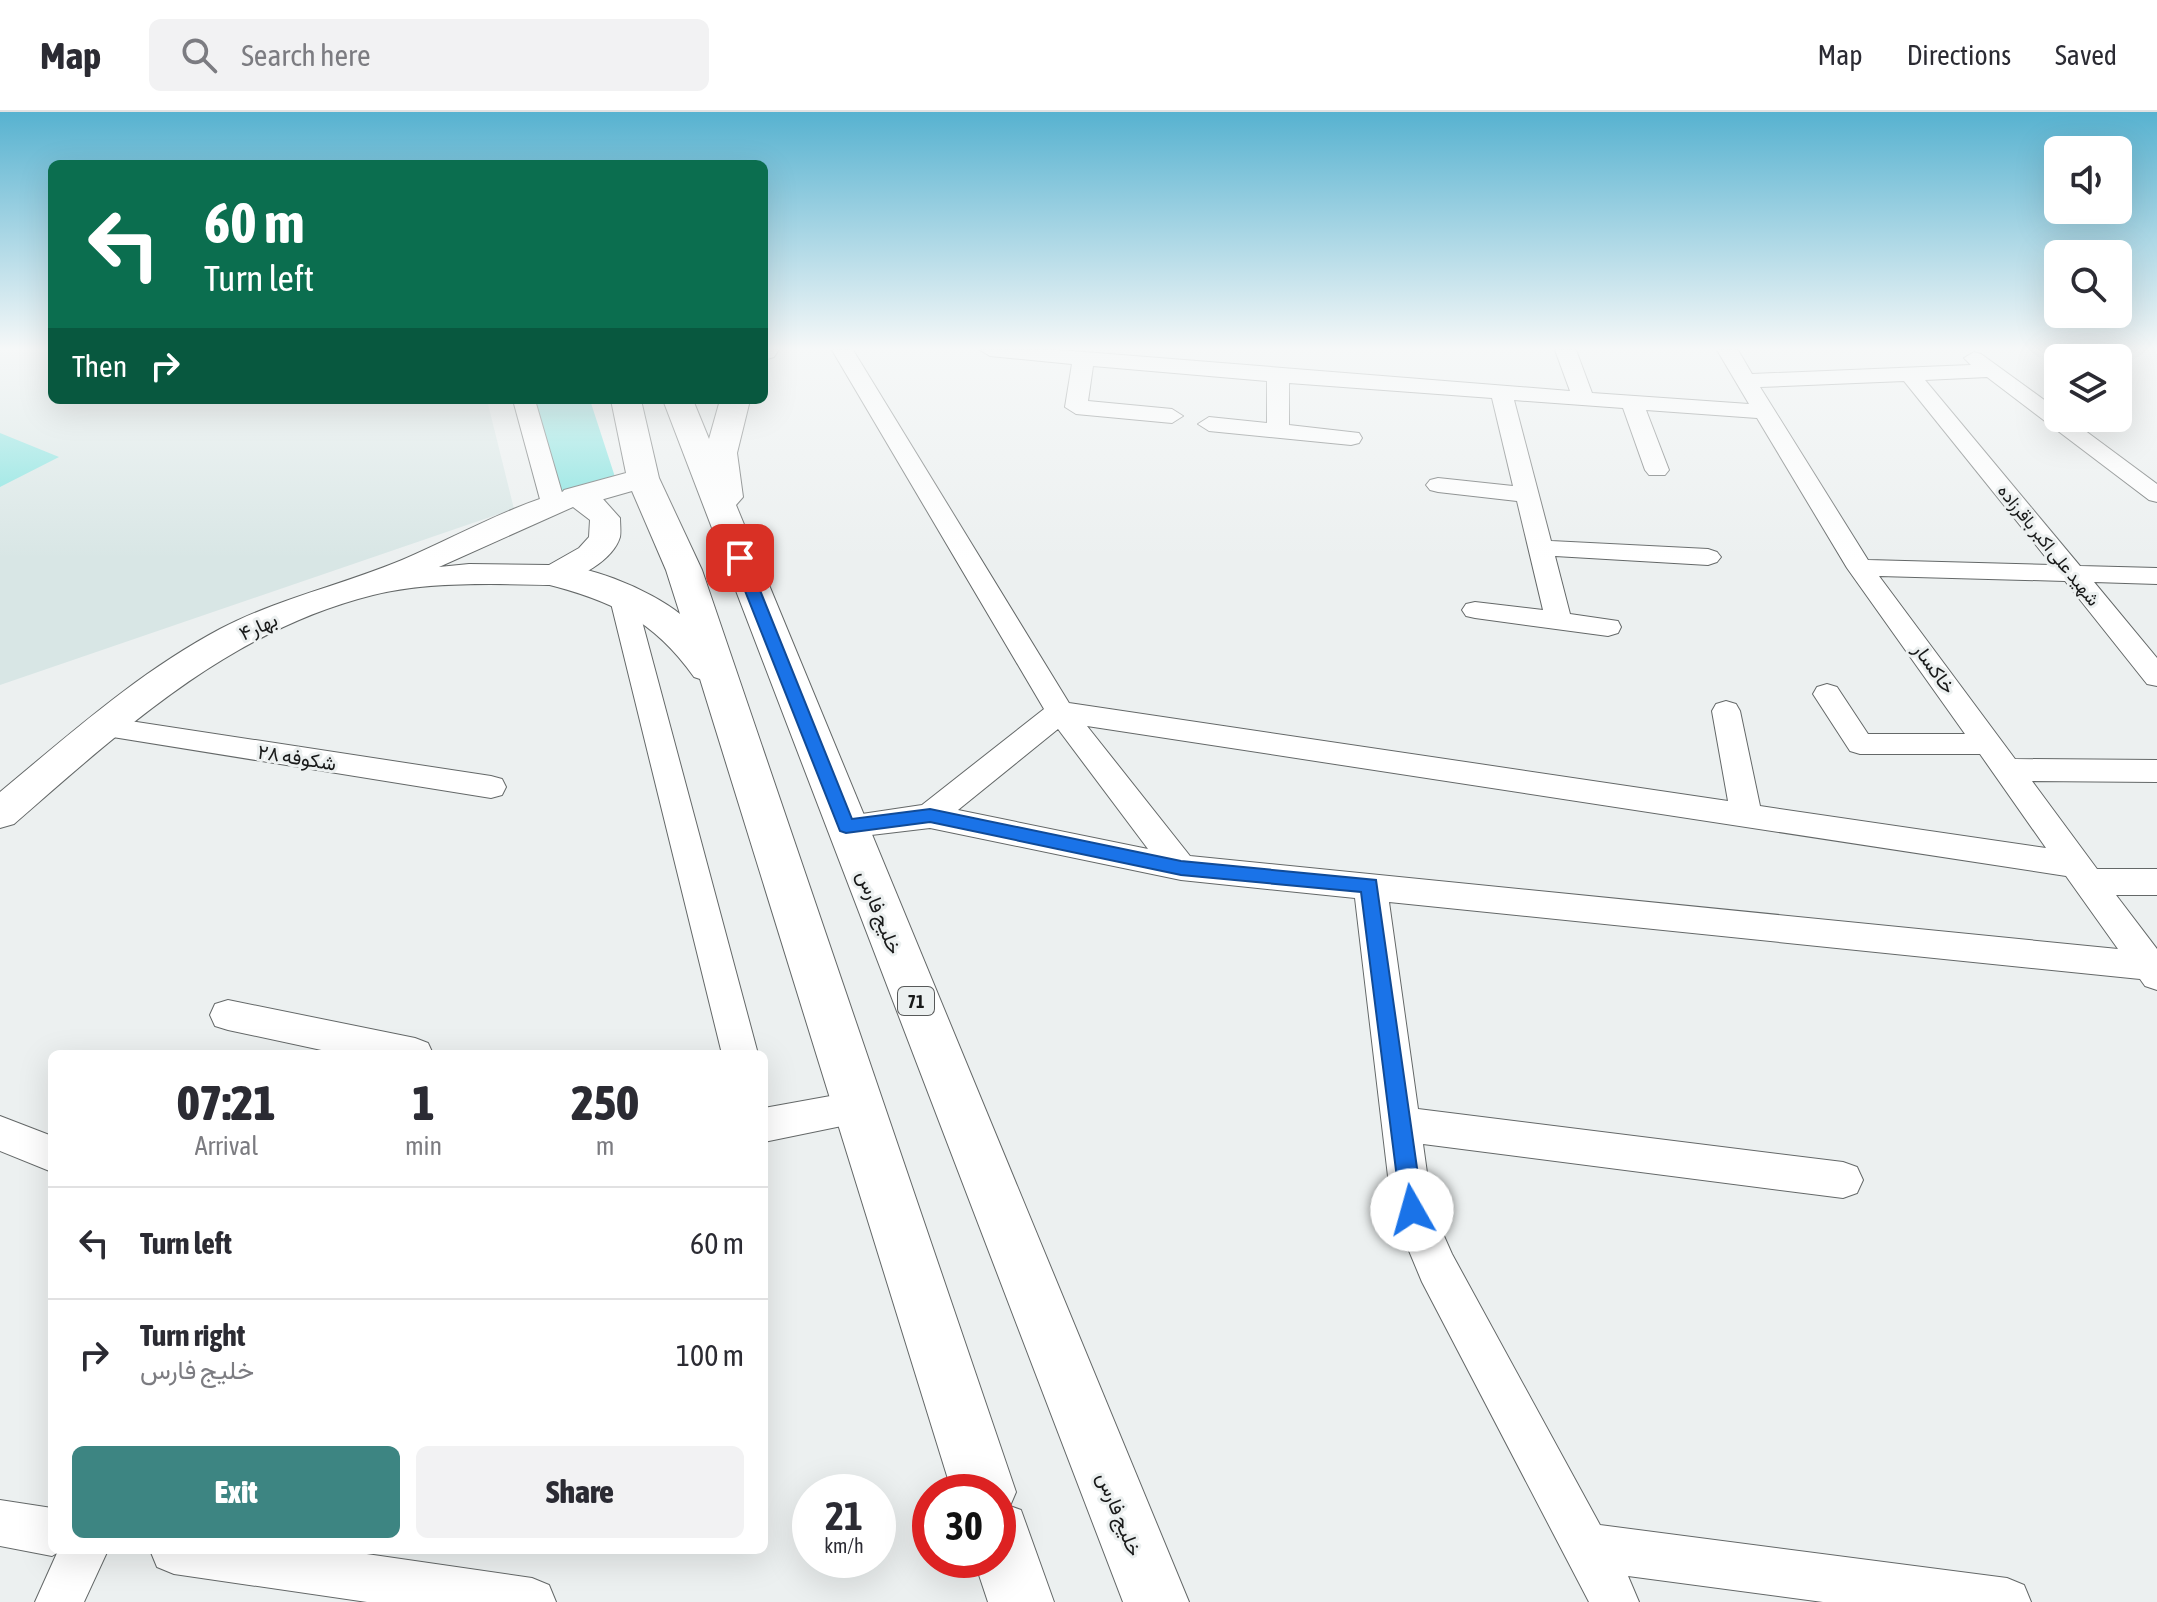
<!DOCTYPE html>
<meta charset="utf-8">
<style>
:root{--surface:#fff;--page:#f2f2f3;--text:#2b2b33;--muted:#7c7c81;--line:#e1e1e2;--accent:#3d8582}
body{margin:0;font-family:"Asap Condensed",Vazirmatn,sans-serif;background:var(--page);color:var(--text);height:100vh;display:flex;flex-direction:column;font-size:30px;white-space:nowrap}
*{box-sizing:border-box;margin:0}
p{font-size:26px;color:var(--muted)}
.icon{flex:none;width:44px;height:44px;fill:none;stroke:currentColor;stroke-width:2;stroke-linecap:round;stroke-linejoin:round}
.map{position:relative;flex:1;overflow:hidden}
.sheet{position:absolute;left:48px;top:938px;width:720px;height:504px;display:flex;flex-direction:column;background:var(--surface);border-radius:12px;box-shadow:0 8px 32px #0002}
.sheet>*{flex:none}
.banner{position:absolute;left:48px;top:48px;width:720px;height:244px;border-radius:12px;box-shadow:0 8px 32px #0002;background:#0b6e4f;color:#fff;overflow:hidden}
.buttons{position:absolute;left:2044px;top:24px;display:grid;gap:16px}
.buttons a{display:grid;place-items:center;width:88px;height:88px;border-radius:12px;background:var(--surface);box-shadow:0 8px 32px #0002;font-size:40px}
.speed{position:absolute;left:792px;top:1362px;display:flex;gap:16px;font-size:40px;font-weight:700;text-align:center}
.speed>*{display:grid;place-content:center;width:104px;height:104px;border-radius:50%;background:var(--surface);box-shadow:0 8px 32px #0002;line-height:1}
.speed small{font-size:20px;font-weight:400}
.speed .limit{border:12px solid #d22;background:#fff;color:#111}
.pin{position:absolute;display:grid;place-items:center;width:68px;height:68px;color:#fff;margin:-34px;border-radius:16px;box-shadow:0 4px 12px #0006}
.me{position:absolute;width:88px;margin:-44px;rotate:353deg;stroke-linejoin:round;filter:drop-shadow(0 0 6px #0008)}
.turn{display:flex;align-items:center;gap:28px;height:168px;padding:0 24px;font-size:36px}
.turn .icon{width:104px;height:104px;stroke-width:2.5}
.turn b{display:block;font-size:56px;line-height:68px}
.then{display:flex;align-items:center;height:76px;padding:0 24px;background:#0003;gap:16px;font-size:30px}
.eta{display:flex;justify-content:space-evenly;align-items:center;height:136px;text-align:center}
.eta b{font-size:48px;font-weight:800;line-height:56px}
.action{display:flex;gap:16px;margin-top:auto;padding:16px 24px}
.action a{flex:1;height:92px;border-radius:12px;background:var(--accent);color:#fff;font-size:32px;font-weight:800;line-height:92px;text-align:center}
.action a+a{background:var(--page);color:var(--text)}
ul{padding:0;list-style:none}
li{display:flex;align-items:center;gap:24px;height:112px;padding:0 24px;border-top:2px solid var(--line)}
li div{flex:1}
li b{display:block;font-size:30px}
li em{font-style:normal}
header{display:flex;align-items:center;gap:48px;box-sizing:border-box;height:112px;padding:0 40px;background:var(--surface);border-bottom:2px solid var(--line)}
header strong{font-size:38px}
nav{display:flex;gap:44px;margin-inline-start:auto;font-size:28px}
.search{width:560px;height:72px;background:var(--page);display:flex;align-items:center;gap:20px;box-sizing:border-box;padding:0 28px;border-radius:12px;color:var(--muted);font-size:30px}
.map>svg:first-child{display:block}
.built{fill:#d8e6e5}
.green{fill:#7ee2de}
.lines{fill:none;stroke-linecap:round;stroke-linejoin:round}
.minor-casing{stroke:#646868;stroke-width:2}
.tertiary-casing{stroke:#646868;stroke-width:2}
.trunk-casing{stroke:#646868;stroke-width:2}
.minor{fill:#fff;fill-rule:evenodd}
.tertiary{fill:#fff;fill-rule:evenodd}
.trunk{fill:#fff;fill-rule:evenodd}
.route{fill:#1a73e8;stroke:#114b97;stroke-width:2}
.labels{text-anchor:middle;dominant-baseline:central;stroke-width:6;stroke-linejoin:round;paint-order:stroke}
.far-street-label{font-size:18px;fill:#181919;stroke:#ecf0f0}
.shield{fill:#ecf0f0;stroke:#585a5a;stroke-width:2}
.shield-label{font-size:18px;font-weight:bold;fill:#181919}
.street-label{font-size:20px;fill:#181919;stroke:#ecf0f0}
</style>
<header>
<strong>Map</strong>
<div class="search"><svg class="icon" aria-label="search" viewBox="0 0 24 24"><circle cx="10" cy="10" r="6"/><path d="M15 15l6 6"/></svg>Search here</div>
<nav><a>Map</a><a>Directions</a><a>Saved</a></nav>
</header>
<div class="map">
<svg width="2157" height="1490" viewBox="0 0 2157 1490">
<rect width="100%" height="100%" fill="#ecf0f0"/>
<path class="built" d="M0,238H52V288H487L514,397L0,573Z"/>
<path class="green" d="M533,288H590L615,365L559,381Z
M0,321L59,345L0,375Z"/>
<g class="lines">
<defs>
<path id="minor" d="M832,238H853L1069,591L1728,689L1712,599L1716,592L1726,589L1736,592L1740,599L1760,694L2046,736L1980,642H1860L1850,639L1813,582L1817,575L1827,572L1837,575L1868,622H1965L1847,456L1757,306L1646,298L1669,358L1665,363H1649L1645,358L1623,296L1514,288L1551,429L1708,437L1717,440L1721,445L1717,450L1708,453L1555,444L1570,502L1618,509L1621,515L1618,521L1608,524L1475,506L1466,504L1462,498L1466,492L1475,490L1543,498L1517,389L1438,380L1430,378L1426,373L1430,368L1438,366L1513,374L1492,286L1289,271V313L1359,321L1362,326L1359,331L1351,333L1209,319L1198,312L1209,305L1267,311V269L1093,254L1088,289L1172,297L1183,304L1172,311L1076,302L1065,295L1072,252L990,244L980,238H1059L1570,279L1555,238H1576L1592,281L1749,292L1717,238H1738L1752,262L1971,253L1964,246L1974,240L1981,242L2058,298V306H2068L2157,372V390L2149,388L1987,265L1925,268L2080,454L2157,456V472L2094,470L2157,546V574L2147,572L2065,469L1879,464L2015,647L2157,648V670L2032,669L2097,757H2157V783H2116L2157,837V878L2145,874L2140,867L1389,790L1418,997L1843,1050L1857,1055L1863,1068L1857,1081L1843,1086L1423,1032L1432,1097L1452,1142L1600,1413L2007,1466L2024,1473L2031,1490H1823L1628,1464L1639,1490H1589L1422,1170L1392,1098L1355,786L1181,768L930,716L846,726L835,722L830,714L835,706L922,693L1044,597ZM1904,269L2052,453L1868,448L1760,275ZM1087,614L2066,764L2118,837L1190,744ZM1058,617L1148,737L958,698Z
M2055,238H2080L2087,246H2063Z
M513,288H535L565,391L562,396H544L541,391Z
M622,475L631,477L635,483L758,942H722L609,483L613,477Z
M104,605L491,664L502,667L506,675L502,683L491,686L94,622L89,615L94,608Z
M228,888L415,926L428,931L433,942H340L228,918L215,914L210,903L215,892Z
M858,979L871,984L877,996L871,1008L764,1030V996Z
M0,1004L52,1024V1060L0,1039Z
M0,1388L52,1396V1438H108L84,1490H35L57,1441L52,1444L0,1434Z
M150,1438H339L532,1466L549,1473L556,1490H367L174,1462L157,1455Z"/>
<path id="tertiary" d="M576,376L603,387L620,406C620,412 621,420 620,425C613,449 577,467 555,473C499,472 427,469 373,483C229,519 123,617 14,712L0,716V680C70,622 139,560 220,517C277,487 342,473 402,448C460,423 515,391 576,376ZM573,395L590,408L589,425L579,436L549,453L469,452L439,455Z"/>
<path id="trunk" d="M764,238H778V239L774,245L764,248Z
M611,288H641L659,366L702,458L1016,1380L1010,1394L1021,1398L1054,1490H988L974,1448H998V1380H952L700,567L694,565C653,507 610,488 542,471L537,463L542,455C578,446 652,479 680,502L666,458L632,379L576,395L564,392L560,385L564,378L626,361Z
M663,288H693L709,327L720,288H750L737,341L743,385L736,393L1189,1490H1123Z"/>
</defs>
<use href="#minor" class="minor-casing"/>
<use href="#tertiary" class="tertiary-casing"/>
<use href="#trunk" class="trunk-casing"/>
<use href="#minor" class="minor"/>
<use href="#tertiary" class="tertiary"/>
<use href="#trunk" class="trunk"/>
</g>
<linearGradient id="sky" x2="0" y2="1"><stop stop-color="#57b2d0"/><stop offset="0.53" stop-color="#f6f8f8"/><stop offset="1" stop-color="#f6f8f8" stop-opacity="0"/></linearGradient>
<rect width="2157" height="447" fill="url(#sky)"/>
<path class="route" d="M740,442L747,446L852,707L930,697L1181,749L1376,768L1423,1098L1420,1105L1412,1109L1404,1105L1401,1098L1361,780L1181,763L930,710L846,721L840,719L732,446Z"/>
<g class="labels">
<g class="far-street-label">
<text transform="translate(2049 433) rotate(51)">شهید علی اکبر باقرزاده</text>
</g>
<rect class="shield" x="898" y="875" width="36" height="28" rx="6"/>
<g class="shield-label">
<text x="916" y="889">71</text>
</g>
<g class="street-label">
<text transform="translate(258 514) rotate(-25)">بهار۴</text>
<text transform="translate(1935 556) rotate(54)">خاکسار</text>
<text transform="translate(297 645) rotate(9)">شکوفه ۲۸</text>
<text transform="translate(880 800) rotate(68)">خلیج فارس</text>
<text transform="translate(1120 1402) rotate(68)">خلیج فارس</text>
</g>
</g>
</svg>
<div class="buttons">
<a><svg class="icon" aria-label="sound" viewBox="0 0 24 24"><path d="M4 9h4l5-4v14l-5-4H4zM17 9q2 3 0 6"/></svg></a>
<a><svg class="icon" aria-label="search" viewBox="0 0 24 24"><circle cx="10" cy="10" r="6"/><path d="M15 15l6 6"/></svg></a>
<a><svg class="icon" aria-label="layers" viewBox="0 0 24 24"><path d="M12 4l9 5-9 5-9-5zM3 14l9 5 9-5"/></svg></a>
</div>
<div class="speed"><div>21<small>km/h</small></div><div class="limit">30</div></div>
<div class="pin" style="left:740px;top:446px;background:#d93025"><svg class="icon" aria-label="arrive" viewBox="0 0 24 24"><path d="M6 21V4h12l-3 4 3 4H6"/></svg></div>
<svg class="me" style="left:1412px;top:1098px" viewBox="-20 -20 40 40"><circle r="19" fill="#fff"/><path d="M0-13L10 11 0 6-10 11z" fill="#1a73e8"/></svg>
<div class="banner">
<div class="turn"><svg class="icon" aria-label="left" viewBox="0 0 24 24"><path d="M17 20v-9H6M10 6l-5 5 5 5"/></svg><div><b>60 m</b>Turn left</div></div>
<div class="then">Then<svg class="icon" aria-label="right" viewBox="0 0 24 24"><path d="M7 20v-9h11M14 6l5 5-5 5"/></svg></div>
</div>
<section class="sheet">
<div class="eta">
<div><b>07:21</b><p>Arrival</p></div>
<div><b>1</b><p>min</p></div>
<div><b>250</b><p>m</p></div>
</div>
<ul>
<li><svg class="icon" aria-label="left" viewBox="0 0 24 24"><path d="M17 20v-9H6M10 6l-5 5 5 5"/></svg><div><b>Turn left</b></div><em>60 m</em></li>
<li><svg class="icon" aria-label="right" viewBox="0 0 24 24"><path d="M7 20v-9h11M14 6l5 5-5 5"/></svg><div><b>Turn right</b><p>خلیج فارس</p></div><em>100 m</em></li>
</ul>
<div class="action"><a>Exit</a><a>Share</a></div>
</section>
</div>
